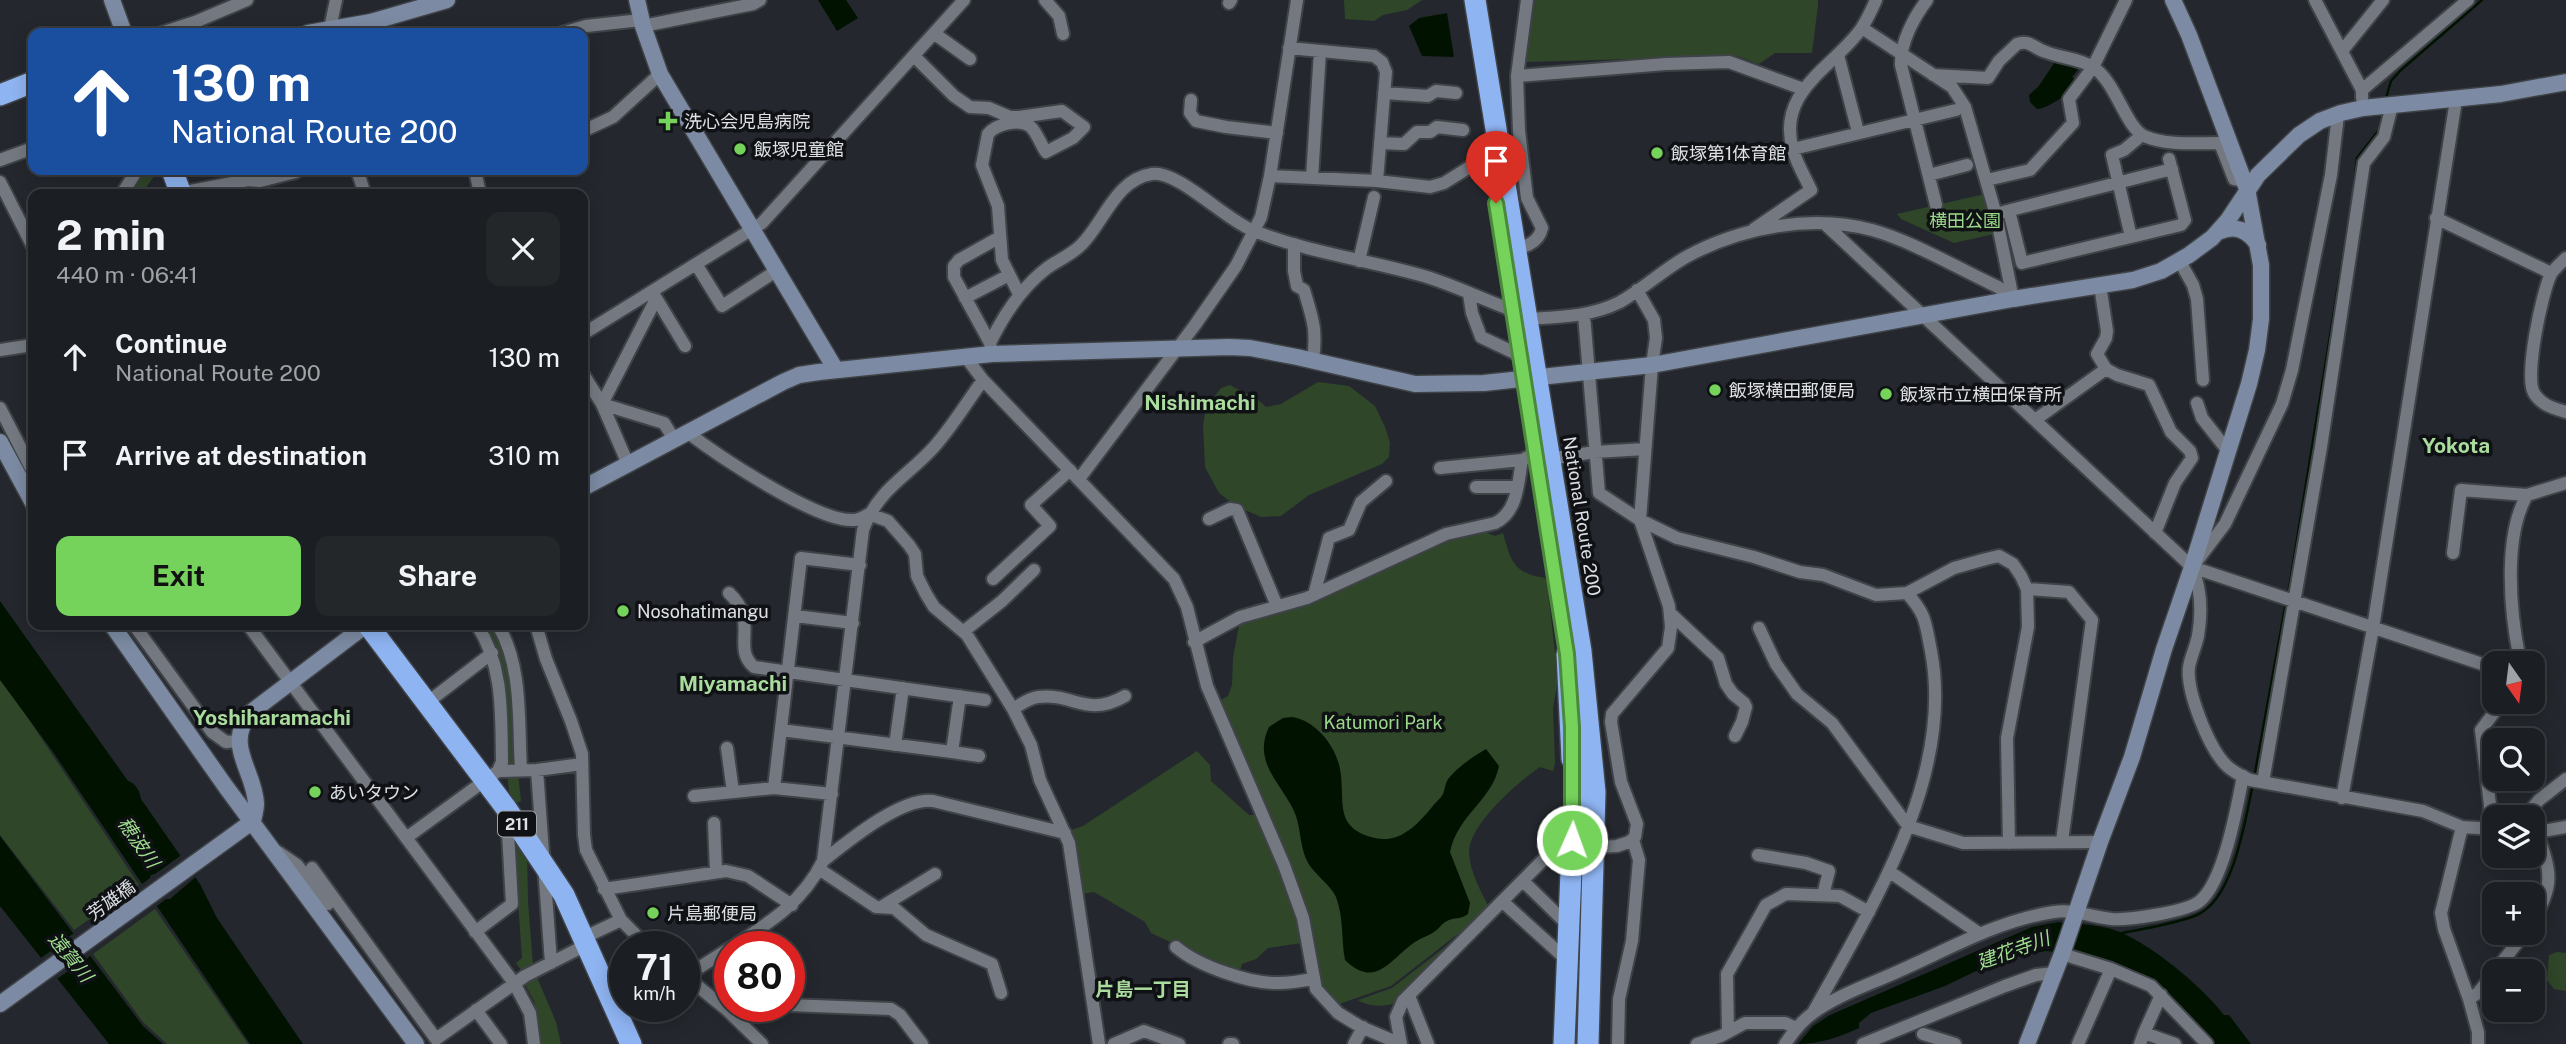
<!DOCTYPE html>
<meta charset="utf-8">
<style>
:root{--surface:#1b1e22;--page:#24272a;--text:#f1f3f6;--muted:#a0a2a5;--line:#393c40;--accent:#75d25b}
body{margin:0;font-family:"Public Sans","Noto Sans JP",sans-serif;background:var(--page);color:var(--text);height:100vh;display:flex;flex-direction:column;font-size:26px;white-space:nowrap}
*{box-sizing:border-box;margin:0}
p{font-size:23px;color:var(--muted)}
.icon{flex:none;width:38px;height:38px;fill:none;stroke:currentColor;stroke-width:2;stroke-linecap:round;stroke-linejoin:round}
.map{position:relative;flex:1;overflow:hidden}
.drawer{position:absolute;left:28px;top:189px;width:560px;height:441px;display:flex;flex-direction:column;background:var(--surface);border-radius:14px;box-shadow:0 4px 18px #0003,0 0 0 2px var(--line)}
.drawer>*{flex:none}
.hud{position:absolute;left:28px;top:28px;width:560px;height:147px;border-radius:14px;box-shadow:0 4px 18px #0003,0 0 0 2px var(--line);background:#1a4fa0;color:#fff;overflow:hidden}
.needle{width:46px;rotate:166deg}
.controls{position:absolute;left:2482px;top:651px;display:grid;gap:14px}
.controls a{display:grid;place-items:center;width:63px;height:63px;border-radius:14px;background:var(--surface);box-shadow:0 4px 18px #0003,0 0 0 2px var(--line);font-size:35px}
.speed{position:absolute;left:609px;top:931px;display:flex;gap:14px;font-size:35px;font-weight:700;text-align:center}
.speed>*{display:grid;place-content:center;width:91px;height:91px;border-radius:50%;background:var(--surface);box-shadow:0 4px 18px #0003,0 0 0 2px var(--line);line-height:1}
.speed small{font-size:18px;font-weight:400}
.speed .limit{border:10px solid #d22;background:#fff;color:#111}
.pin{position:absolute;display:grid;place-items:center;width:60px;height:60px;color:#fff;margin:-72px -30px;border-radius:50% 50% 50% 0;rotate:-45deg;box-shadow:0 0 7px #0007}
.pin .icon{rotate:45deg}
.me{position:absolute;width:77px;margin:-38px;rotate:2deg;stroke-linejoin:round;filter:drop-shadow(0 0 5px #0008)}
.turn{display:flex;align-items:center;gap:24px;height:147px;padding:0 28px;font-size:32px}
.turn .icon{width:91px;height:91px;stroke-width:2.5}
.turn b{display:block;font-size:49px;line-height:60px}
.round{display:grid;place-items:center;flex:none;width:74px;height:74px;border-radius:14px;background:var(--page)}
.head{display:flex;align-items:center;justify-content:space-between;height:119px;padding:0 28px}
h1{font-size:42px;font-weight:700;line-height:52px}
.primary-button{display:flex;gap:14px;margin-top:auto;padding:14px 28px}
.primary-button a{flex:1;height:80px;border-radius:14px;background:var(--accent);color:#111;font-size:28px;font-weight:700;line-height:80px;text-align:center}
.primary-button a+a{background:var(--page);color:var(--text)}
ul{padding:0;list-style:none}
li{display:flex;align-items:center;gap:21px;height:98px;padding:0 28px}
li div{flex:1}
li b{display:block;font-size:26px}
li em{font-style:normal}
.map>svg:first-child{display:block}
.green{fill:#2f4629}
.water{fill:#011300}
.pier{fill:#24282e}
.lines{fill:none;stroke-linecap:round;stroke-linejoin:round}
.stream{stroke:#011300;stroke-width:2.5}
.street-casing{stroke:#3f4347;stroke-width:16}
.secondary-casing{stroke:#3f4347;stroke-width:19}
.highway-casing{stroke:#3f4347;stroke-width:24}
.street{stroke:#747981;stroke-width:12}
.secondary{stroke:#7c8ba3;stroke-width:16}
.highway{stroke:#8fb4f2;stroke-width:21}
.route-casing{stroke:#4c883b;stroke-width:18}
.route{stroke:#75d25b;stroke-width:12}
.poi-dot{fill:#75d25b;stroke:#0f1114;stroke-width:2.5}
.labels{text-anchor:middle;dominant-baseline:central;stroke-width:7;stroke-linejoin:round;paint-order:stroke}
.shield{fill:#0f1114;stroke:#9fa2a6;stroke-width:2}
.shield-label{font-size:16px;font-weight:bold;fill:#dde0e4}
.poi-label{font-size:18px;fill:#dde0e4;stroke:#0f1114;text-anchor:start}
.park-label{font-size:18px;fill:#9bd88b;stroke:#0f1114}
.street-label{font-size:18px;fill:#dde0e4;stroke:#0f1114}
.water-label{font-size:19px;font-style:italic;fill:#9fdd8f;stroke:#0f1114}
.neighbourhood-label{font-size:19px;font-weight:bold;fill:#aadc9d;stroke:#0f1114}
.quarter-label{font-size:21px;font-weight:bold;fill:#aadc9d;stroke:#0f1114}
</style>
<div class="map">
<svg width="2566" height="1044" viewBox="0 0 2566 1044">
<rect width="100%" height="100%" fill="#24282e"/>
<path class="green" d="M1344,0H1422L1407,10L1383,15L1374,21L1345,19Z
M1535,0H1818V5L1812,53H1775L1759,64L1737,56L1525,62Z
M141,170H159L141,194H125Z
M1985,194L1994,234L1954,243L1901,219L1897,214Z
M1318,382L1349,386L1375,406L1385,427L1390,443L1389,457L1382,464L1309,495L1281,516L1261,517L1236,506L1219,493L1205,467L1203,425L1206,408L1221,388L1230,385C1243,393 1256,396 1266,407L1281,404Z
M1482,531L1495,536L1503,533C1511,561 1513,573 1545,578L1547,581L1558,680L1553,708L1555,763L1553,771L1540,767C1518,782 1468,825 1469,853C1470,872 1481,892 1490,909L1467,932L1459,933L1391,986L1339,1004C1309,981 1319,946 1308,914L1262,795L1219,701L1228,696L1232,685L1233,658L1240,620L1441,539Z
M480,625H494L509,658L517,765H506L502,685Z
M0,676L139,885L74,930L0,835Z
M1197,751L1210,765L1211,781L1249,815H1260L1300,925L1301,943L1268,948L1256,959L1242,964L1239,974L1151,933L1145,922L1094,892L1081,894L1068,831L1083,826Z
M518,773L521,801L514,804L510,798L507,774Z
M513,832L527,851L528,902L533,965L522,971L516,963L522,958Z
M155,909L248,1044H167L143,1022L93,954Z
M1445,947L1449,949L1395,1003C1384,1007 1368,1007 1358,1000L1392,988Z
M2557,952L2566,953V991L2554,989L2547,980L2549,955Z
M536,975L556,1022L561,1044H540L534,1001L523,981Z"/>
<path class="water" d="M818,0H846L858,18L837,31Z
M1447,13L1454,57L1422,56L1409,26L1419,18Z
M2057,59L2080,67L2072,77L2079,82C2071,91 2049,109 2037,109L2030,102L2029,95L2038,87Z
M0,601L128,781C136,783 140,792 141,799L200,884L217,918L303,1044H250L53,752L0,680Z
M1292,717C1315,720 1336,746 1340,769C1346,800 1332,828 1375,838C1400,844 1418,824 1432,807C1435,803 1441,798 1443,794C1445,789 1445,784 1448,779C1458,767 1472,757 1486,749L1499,766C1492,801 1458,814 1450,852L1470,903L1468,914C1461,920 1454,917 1447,921C1442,923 1439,929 1434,932C1428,936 1421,938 1415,942C1390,959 1376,990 1345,960C1341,939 1344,918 1336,897C1330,884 1315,875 1308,863C1300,848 1301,831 1296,816C1285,786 1251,764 1269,727L1283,718Z
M0,836L143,1026L163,1044H109L0,906Z
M2058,922C2074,924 2091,924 2107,928C2143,936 2202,986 2224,1015H2229L2251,1044H2210L2163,994L2073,954L2046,951L1999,960L1945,986L1871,1013L1859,1023V1028C1840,1037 1819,1044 1798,1044L1813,1026L1830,1015L2032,927Z"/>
<path class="pier" d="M183,854L198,875L170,899H166L153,909L138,887L150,878L151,875L155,874Z
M77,931L93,953L78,967H74L54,981L38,960L58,946L59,942L63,941Z"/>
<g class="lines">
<path class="stream" d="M2386,98L2391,81L2401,70L2482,0
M2353,195L2357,158L2379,130L2383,112
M2288,595L2349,219
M2254,778L2286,602
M2118,934C2141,929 2176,924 2197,915C2234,899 2245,820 2253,784"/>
<defs>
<path id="street" d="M1045,0L1059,16L1063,34
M1927,0C1914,17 1900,43 1901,65L1936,205
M2315,0L2362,90V98
M1229,3L1231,0
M643,26L753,4L760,0
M1862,28L1952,87L1965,107L1996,215L2013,299
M161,33L195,22L247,0
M329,33L336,0
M562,33L586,26L641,20
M935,34L970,59
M1289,48L1374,56L1382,62L1386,72L1377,181L1430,187L1444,183L1489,155
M2342,51L2383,0
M1838,55L1858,132
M915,57L954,96L970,107L989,108L1010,117H1019L1062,111L1084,127L1073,138L1046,152C1041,145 1037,133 1031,127C1019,118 996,124 988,134L982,165L998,206L1002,260L1019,294
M1933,75L1988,78L1999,61L2017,44C2029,39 2035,49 2046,52C2061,58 2078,58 2093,67C2116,82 2125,126 2144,136C2167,146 2196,143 2220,143L2234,179L2245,181
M1517,76L1666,64L1729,62L1803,89
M2362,90L2468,0
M1384,93L1428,96L1436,91L1456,93
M1191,100L1190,113L1196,121L1226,127L1277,133
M583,131L613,117L660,74
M1380,143L1404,144L1417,132H1430L1437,127L1463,130
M1793,149L1956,110
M0,160L33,148
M357,170L365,194
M475,170L480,194
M1929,175L1967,165
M1270,176L1377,181
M1312,178L1320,51
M248,180L260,181L296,172
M1987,180L2030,170L2073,123L2069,99L2093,67L2126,0
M0,182L33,247
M180,193L248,180L250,175L249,170
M122,194L137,170
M2009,211L2022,263L2181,225L2185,220L2169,159
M2003,212L2172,169
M2436,218L2551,273
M1825,224L2192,567L2494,668
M1754,229L1811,190C1805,177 1797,164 1793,150C1776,91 1833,68 1861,29C1867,20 1872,9 1876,0
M2131,237L2112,155L2124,150L2142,135
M1294,244V271L1297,286L1304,290C1313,320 1317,329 1313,361
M1504,251C1520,248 1538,246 1542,228L1527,198L1519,131L1517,76L1527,0
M2566,258C2561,263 2554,269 2551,274C2542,292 2524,377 2534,393C2541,405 2553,408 2566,412
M2179,260L2193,285L2197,299L2203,380
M1359,261L1374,197
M696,264L722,306L776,271
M2100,285L2107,331L2106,338L2097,354L2106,369
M653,293L685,346
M1469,294L1472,313L1481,337L1519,355
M965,298L1009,275
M656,299L602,404L664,423L674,439
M1584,315L1599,493L1640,520L1677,538L1754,557L1800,572L1823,575L1876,595L1907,593L1954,568L1986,559L1999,556L2013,564L2021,576L2027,589L2028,627L2007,738L2009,843
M1526,319C1559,317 1590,317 1620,302C1643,289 1663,270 1686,257C1741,227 1811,214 1872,230C1912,241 1959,269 1998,287L2013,299
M583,334L762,223L964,0
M990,343L954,277V266L959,260L1000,237
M0,350L33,345
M992,354L990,343C1004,314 1021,288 1047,268C1058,260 1073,254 1082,244C1104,222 1116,179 1152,174C1179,171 1223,218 1252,230C1308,253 1370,260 1427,277C1456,286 1484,300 1512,310
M965,356L983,380L1174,579L1187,607L1207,686L1284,865L1303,918L1316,989L1338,1013L1361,1027L1401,1044
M583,374L602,404L628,464
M2197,403L2202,418L2228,451
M0,408L33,472
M2035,420L2106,369L2117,375L2149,385L2171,432L2190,451L2192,458L2175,483L2155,533
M687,432C717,455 818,523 854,520C859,520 865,516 869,514L888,521L909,545L915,554L917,576L926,594L934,607L967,635L1013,709L1031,745L1040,780L1069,843L1099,1044
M1549,459L1595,452L1645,449
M1440,468L1522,460
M1079,479L1195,325L1236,266L1261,217L1270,176L1297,0
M1476,487H1517
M1209,519L1230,509L1237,510L1277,606
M2453,553L2461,490L2527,495
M2197,561L2225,524L2282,404L2292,370L2331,175L2338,115
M2192,567C2201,588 2202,613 2198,636C2196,646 2191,656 2189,667C2186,691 2209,749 2227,766C2233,772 2242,776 2250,780L2423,811L2462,827L2494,829
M993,579L1050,526L1031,505L1070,470
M2027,589L2069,592L2092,620L2062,841
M729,593C760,622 731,647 754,667L985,700
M1314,595L1329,538L1349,530L1361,502L1386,481
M1671,614L1718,658L1726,684L1733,694L1744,703L1746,707L1742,722L1735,736
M795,616L853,623
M134,625L212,732L226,742L239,741
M248,625L514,983L530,1013L534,1044
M477,625C504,667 501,714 502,762L498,771
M498,625C523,667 518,722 521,769
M536,625L546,659L571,721L582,754L584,835L586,850L621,920L648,947
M1759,628L1776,664L1797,694L1832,723L1908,826L1963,843L2100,842
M964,631L1002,601L1034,570
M1194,642L1240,617L1307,598L1446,534L1495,523C1518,512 1518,482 1522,460L1536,453
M2518,663L2520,660C2510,613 2503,537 2527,495L2566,483
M428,702L492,653
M1013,709C1021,704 1029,698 1038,697C1074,693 1087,718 1125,696
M781,730L952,752L960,696
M895,745L903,688
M727,748L733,792
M952,752L979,756
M537,770L551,963
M2263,782L2321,447L2364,163L2384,137L2392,105
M832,794L774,788L801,558L860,565
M694,796L774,788
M2342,798L2373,628L2456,100
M2525,817L2539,800L2566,779
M714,823L716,871
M2462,827L2441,913L2444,929L2469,999L2478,1032V1044
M2489,828L2490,805L2481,730L2502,702
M2532,833L2566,827
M406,838L498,771L537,770L582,764
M278,852L297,865L328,904
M1758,855L1806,863L1829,871L1823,895
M823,861C847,842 901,797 933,801L1065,833
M312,868L436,1039L525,976L588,944
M819,869L876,907L894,908L926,935L992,964L1001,993
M1890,872L1980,934
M1523,881L1568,925
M604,889L726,871L748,876L792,905
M1503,902L1567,960
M881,907L935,874
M2532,922C2555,886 2551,871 2537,833
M475,932L512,904L507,815
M585,937L621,920
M732,947C769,923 803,902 823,861L863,530C878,489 907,477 934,447C952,427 967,402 983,380
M1176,947C1198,966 1250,984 1279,983C1290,983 1302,981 1312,979
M2062,954L2111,969L2151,986L2207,1044
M2495,971L2525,933
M684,975L726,1009L762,1044
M686,976L730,948
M610,991L625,984
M1409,996L1428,1044
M2469,999L2478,993L2494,973
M789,1005L891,1009L900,1015L922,1044
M476,1010L501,1044
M1814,1011C1872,906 1955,776 1931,651C1925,622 1927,616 1907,593
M1728,1032L1727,974L1766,905L1786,894L1840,896L1869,912
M2144,1033L2161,995
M1923,1034L1955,1044
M1114,1044L1144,1031L1179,1044
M1229,1044H1233
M1354,1044L1363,1027
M1401,1044L1396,1017L1403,1001L1554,849L1617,846L1629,842L1635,837L1637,824L1621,782L1611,722L1612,714L1668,648L1671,627L1669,606L1640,520L1652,365L1656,338L1654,320L1637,290
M1618,1044L1619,999L1632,941L1639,860L1633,840
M1697,1044L1721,1036L1745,1023H1785L1796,1028
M1785,1044C1793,1032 1801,1021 1813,1013C1839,994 1871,984 1899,971C1949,949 1999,920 2054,912C2074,909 2092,917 2112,919C2129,920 2187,912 2200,901C2224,881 2237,807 2243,776
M1863,1044L2005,986L2036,975L2054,973
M2078,1044L2111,969
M2140,1044L2144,1033L2175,1044"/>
<path id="secondary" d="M112,0L124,33
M637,0L643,26L660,74L836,370
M308,33L371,22L447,0
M2218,232C2235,224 2248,230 2258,245
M0,442L33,503
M583,488L783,382L799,375L819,372L992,354L1229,347L1250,348L1297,357L1415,384L1484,383L1652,365L2013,299L2133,280L2161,271L2189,255L2212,238L2228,220L2258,175L2299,135L2320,121L2341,113L2363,108L2501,94L2566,82
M112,625L226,787L416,1044
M0,1004L253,821C254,816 256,809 256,804C255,771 224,746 250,713L366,625
M2027,1044L2062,954L2100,842L2132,757L2164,649L2192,567L2249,384L2257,350L2261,319V265L2247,189L2189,35L2173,0"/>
<path id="highway" d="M1475,0L1581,651L1595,792L1588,1044
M0,95L33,82
M172,170L181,194
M368,625L506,808L564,895L631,1044
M1567,654L1572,759
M1578,745L1581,839
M1564,1044L1573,822"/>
</defs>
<use href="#street" class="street-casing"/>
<use href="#secondary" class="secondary-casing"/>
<use href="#highway" class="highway-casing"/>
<use href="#street" class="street"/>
<use href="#secondary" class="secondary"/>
<use href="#highway" class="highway"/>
</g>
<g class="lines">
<defs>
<path id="route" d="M1496,203L1567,654L1572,727V840"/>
</defs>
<use href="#route" class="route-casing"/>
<use href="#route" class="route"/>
</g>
<g class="poi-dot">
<path d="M664.5 110.5h7v7h7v7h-7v7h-7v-7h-7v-7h7z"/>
<circle cx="740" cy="149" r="7"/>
<circle cx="1657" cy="153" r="7"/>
<circle cx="1715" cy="390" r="7"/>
<circle cx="1886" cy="394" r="7"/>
<circle cx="623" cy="611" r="7"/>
<circle cx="315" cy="792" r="7"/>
<circle cx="653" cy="913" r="7"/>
</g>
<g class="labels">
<rect class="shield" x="498" y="811.5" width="38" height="25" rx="5"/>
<g class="shield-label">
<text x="517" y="824">211</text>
</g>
<g class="poi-label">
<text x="684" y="121">洗心会児島病院</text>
<text x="754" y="149">飯塚児童館</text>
<text x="1671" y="153">飯塚第1体育館</text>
<text x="1729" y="390">飯塚横田郵便局</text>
<text x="1900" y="394">飯塚市立横田保育所</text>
<text x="637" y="611">Nosohatimangu</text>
<text x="329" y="792">あいタウン</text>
<text x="667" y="913">片島郵便局</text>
</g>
<g class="park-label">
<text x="1965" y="220">横田公園</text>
<text x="1383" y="722">Katumori Park</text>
</g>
<g class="street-label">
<text transform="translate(1582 516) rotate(81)">National Route 200</text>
<text transform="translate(111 900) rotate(-36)">芳雄橋</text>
</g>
<g class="water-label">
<text transform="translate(139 842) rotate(55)">穂波川</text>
<text transform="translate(2013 950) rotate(-20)">建花寺川</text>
<text transform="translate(71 957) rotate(51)">遠賀川</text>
</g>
<g class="neighbourhood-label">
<text x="1143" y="989">片島一丁目</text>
</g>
<g class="quarter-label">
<text x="1200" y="402">Nishimachi</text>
<text x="2456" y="445">Yokota</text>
<text x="733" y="683">Miyamachi</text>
<text x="272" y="717">Yoshiharamachi</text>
</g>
</g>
</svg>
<div class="controls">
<a><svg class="needle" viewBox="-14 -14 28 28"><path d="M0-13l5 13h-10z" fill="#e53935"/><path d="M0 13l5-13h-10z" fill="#a0a2a5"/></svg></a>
<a><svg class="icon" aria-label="search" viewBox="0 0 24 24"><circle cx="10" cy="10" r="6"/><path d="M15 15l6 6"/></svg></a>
<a><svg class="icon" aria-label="layers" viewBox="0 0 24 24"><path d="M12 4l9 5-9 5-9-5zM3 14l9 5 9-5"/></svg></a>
<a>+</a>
<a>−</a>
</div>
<div class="speed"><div>71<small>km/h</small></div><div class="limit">80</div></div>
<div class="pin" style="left:1496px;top:203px;background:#d93025"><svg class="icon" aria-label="arrive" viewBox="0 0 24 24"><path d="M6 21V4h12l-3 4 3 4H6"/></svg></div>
<svg class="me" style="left:1572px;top:840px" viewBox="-20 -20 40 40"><circle r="17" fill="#75d25b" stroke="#fff" stroke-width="3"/><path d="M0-11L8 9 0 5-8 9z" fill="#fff"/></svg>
<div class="hud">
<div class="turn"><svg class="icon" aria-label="ahead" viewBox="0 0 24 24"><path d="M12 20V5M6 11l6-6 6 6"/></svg><div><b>130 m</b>National Route 200</div></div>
</div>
<section class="drawer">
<div class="head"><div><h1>2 min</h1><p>440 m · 06:41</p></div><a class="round"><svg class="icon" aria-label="close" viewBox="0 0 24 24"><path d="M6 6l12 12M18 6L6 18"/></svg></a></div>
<ul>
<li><svg class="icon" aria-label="ahead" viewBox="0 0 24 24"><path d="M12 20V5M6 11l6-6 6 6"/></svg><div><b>Continue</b><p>National Route 200</p></div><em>130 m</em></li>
<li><svg class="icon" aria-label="arrive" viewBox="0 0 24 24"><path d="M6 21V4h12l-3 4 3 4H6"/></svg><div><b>Arrive at destination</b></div><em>310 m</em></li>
</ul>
<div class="primary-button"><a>Exit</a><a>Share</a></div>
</section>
</div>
